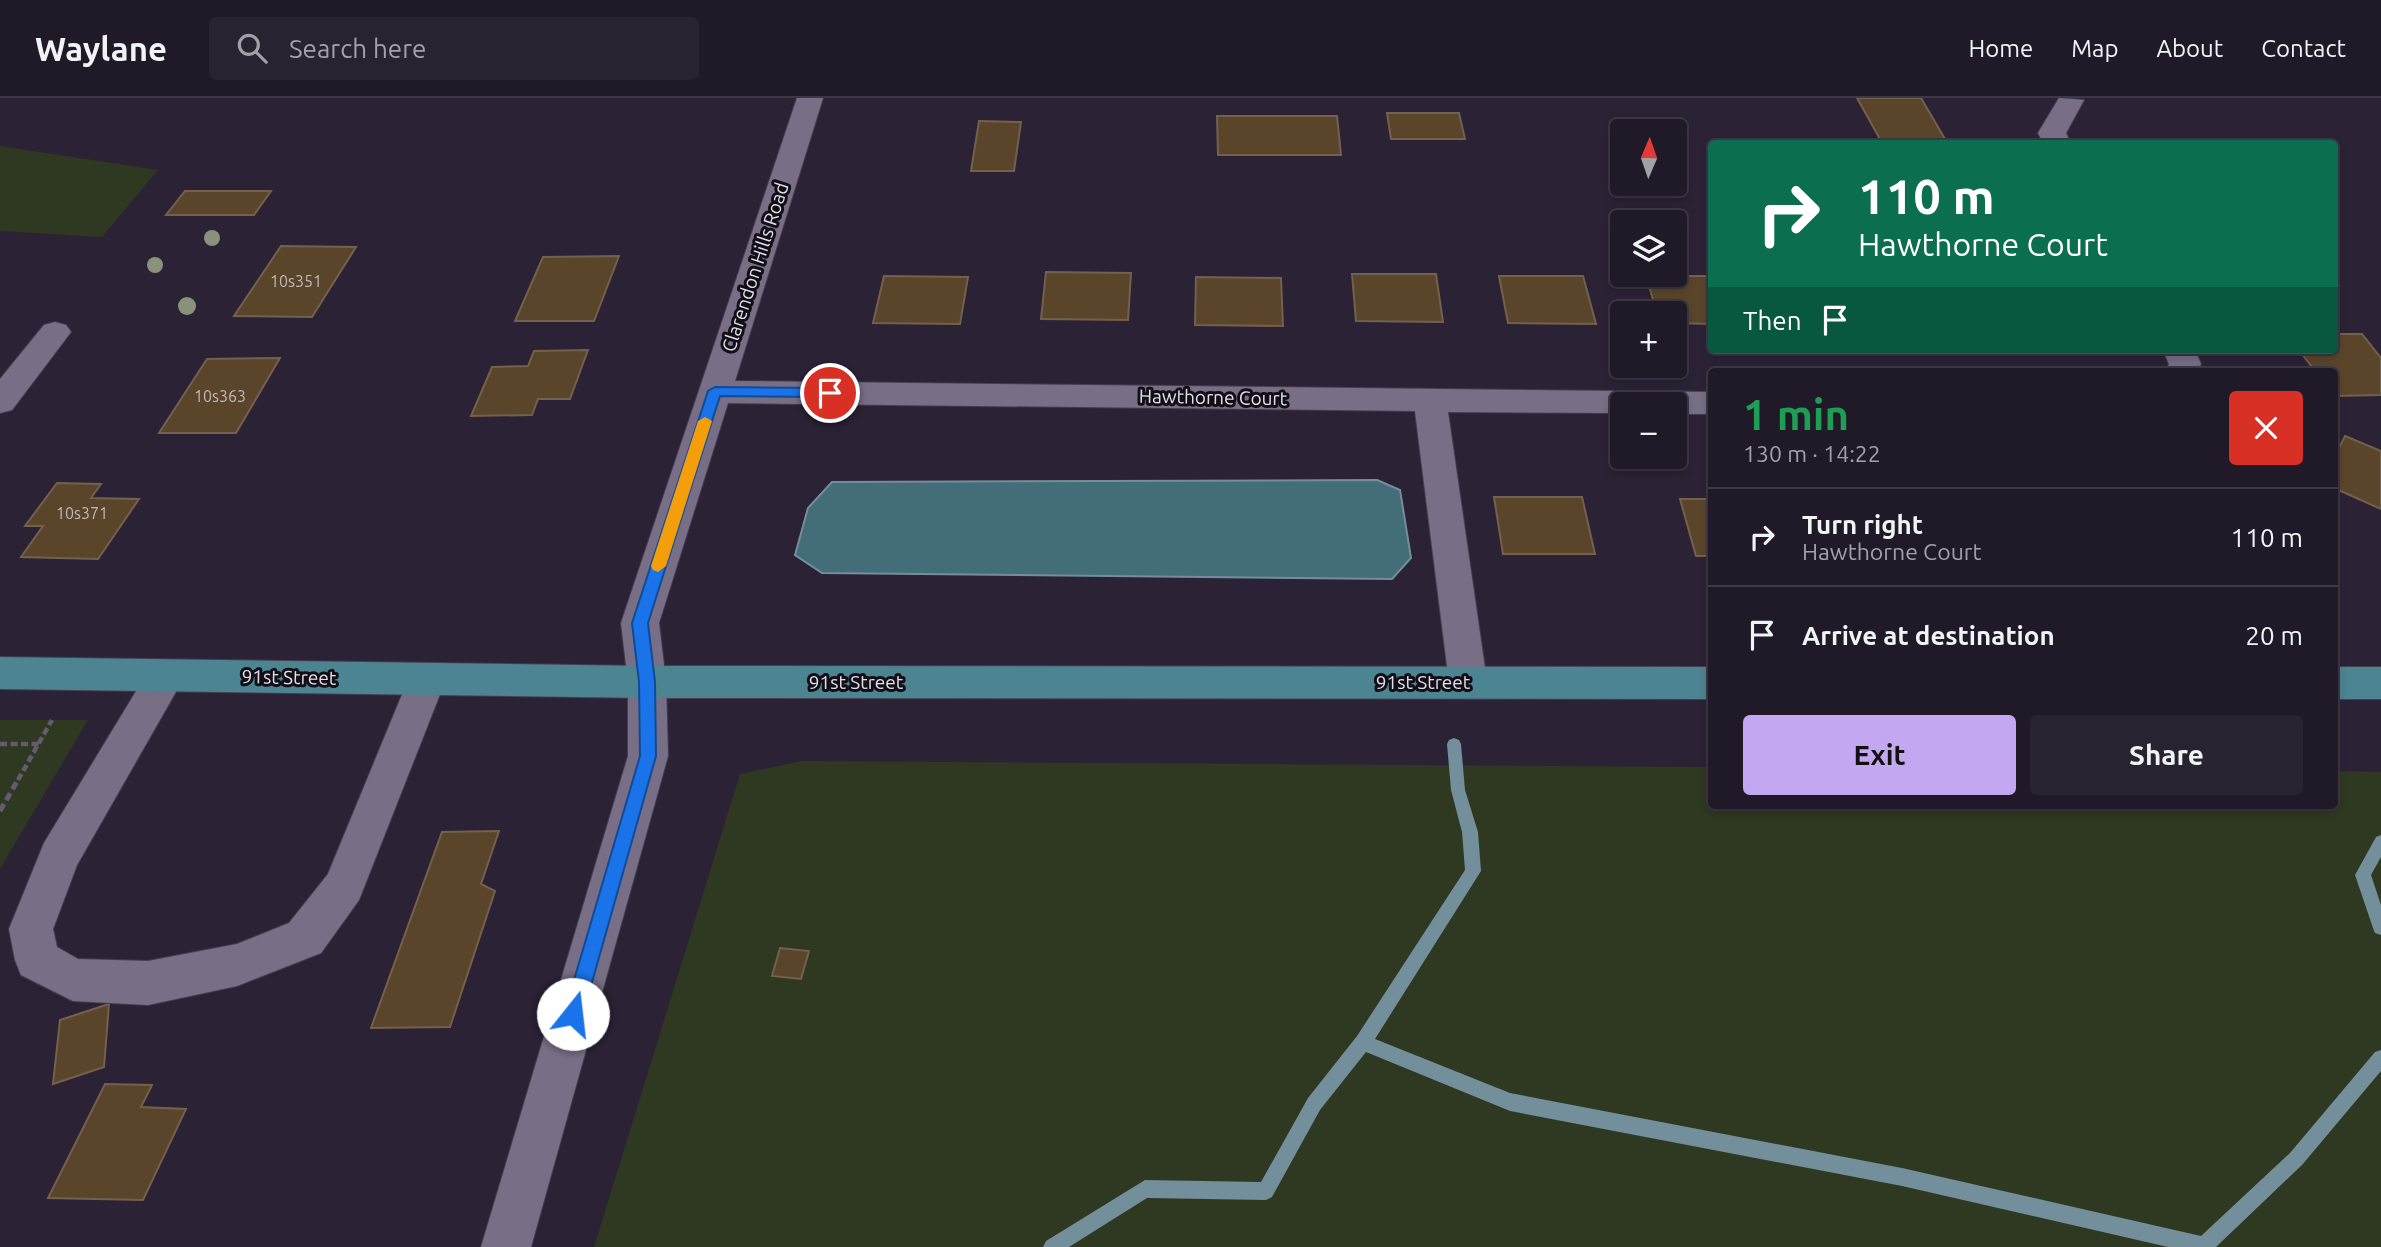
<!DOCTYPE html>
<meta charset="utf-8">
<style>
:root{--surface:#201a28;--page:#282330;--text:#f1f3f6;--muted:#a2a1a8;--line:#3d3845;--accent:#c4a7f1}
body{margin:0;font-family:Ubuntu,sans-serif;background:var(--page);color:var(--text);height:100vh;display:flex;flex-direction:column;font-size:26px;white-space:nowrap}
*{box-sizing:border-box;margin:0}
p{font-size:23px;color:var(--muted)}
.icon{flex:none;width:38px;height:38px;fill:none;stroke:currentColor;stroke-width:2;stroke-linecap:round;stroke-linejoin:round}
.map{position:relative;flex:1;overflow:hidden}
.drawer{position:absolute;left:1708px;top:270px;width:630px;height:441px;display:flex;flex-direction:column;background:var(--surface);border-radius:7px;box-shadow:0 4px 10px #0003,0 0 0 2px var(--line)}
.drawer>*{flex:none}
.banner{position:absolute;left:1708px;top:42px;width:630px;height:214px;border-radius:7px;box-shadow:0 4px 10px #0003,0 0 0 2px var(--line);background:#0b6e4f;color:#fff;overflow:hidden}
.needle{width:46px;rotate:2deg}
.tools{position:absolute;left:1610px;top:21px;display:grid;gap:14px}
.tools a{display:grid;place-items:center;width:77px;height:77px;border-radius:7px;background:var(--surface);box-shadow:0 4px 10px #0003,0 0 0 2px var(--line);font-size:35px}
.pin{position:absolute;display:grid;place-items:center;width:60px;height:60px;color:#fff;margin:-30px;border:4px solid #fff;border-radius:50%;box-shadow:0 2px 7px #0007}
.me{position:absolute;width:77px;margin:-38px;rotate:16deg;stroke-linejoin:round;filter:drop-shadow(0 0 5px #0008)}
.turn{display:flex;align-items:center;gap:24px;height:147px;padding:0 35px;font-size:32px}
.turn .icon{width:91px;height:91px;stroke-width:2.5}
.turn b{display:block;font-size:49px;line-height:60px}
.then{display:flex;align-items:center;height:66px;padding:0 35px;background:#0003;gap:14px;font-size:26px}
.round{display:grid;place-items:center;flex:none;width:74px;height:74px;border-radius:7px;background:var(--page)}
.head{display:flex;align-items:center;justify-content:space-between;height:119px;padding:0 35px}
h1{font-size:42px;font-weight:600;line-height:52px;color:#1e9e55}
.primary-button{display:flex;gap:14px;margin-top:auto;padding:14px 35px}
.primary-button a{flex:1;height:80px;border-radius:7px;background:var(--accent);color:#111;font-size:28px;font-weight:600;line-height:80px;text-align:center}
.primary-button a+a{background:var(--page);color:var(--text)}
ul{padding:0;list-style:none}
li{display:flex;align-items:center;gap:21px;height:98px;padding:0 35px;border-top:2px solid var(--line)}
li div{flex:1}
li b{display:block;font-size:26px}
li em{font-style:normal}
header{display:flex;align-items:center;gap:42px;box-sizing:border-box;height:98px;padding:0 35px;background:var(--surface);border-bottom:2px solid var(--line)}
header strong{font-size:33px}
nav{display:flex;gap:38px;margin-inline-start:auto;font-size:24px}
.search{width:490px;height:63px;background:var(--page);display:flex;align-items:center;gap:18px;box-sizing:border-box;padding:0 24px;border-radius:7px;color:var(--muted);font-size:26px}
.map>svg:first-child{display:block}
.green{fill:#2f3820}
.water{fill:#436d78;stroke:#738f9b;stroke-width:2}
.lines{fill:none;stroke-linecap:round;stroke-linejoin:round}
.stream{fill:#738f9b;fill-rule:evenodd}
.building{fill:#5a452a;stroke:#72614d;stroke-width:2}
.minor-casing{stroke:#453e4f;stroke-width:2}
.major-casing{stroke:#453e4f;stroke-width:2}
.path-far1{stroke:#645c6e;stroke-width:4.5;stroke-dasharray:7 3.5;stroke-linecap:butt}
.path{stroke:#645c6e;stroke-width:5;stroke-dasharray:8 4.5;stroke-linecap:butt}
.minor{fill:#786e86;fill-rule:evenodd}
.major{fill:#4c8491;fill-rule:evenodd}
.tree{fill:#89927b}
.route{fill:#1a73e8;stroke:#114b97;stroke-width:2}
.slow{fill:#f59e0b}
.labels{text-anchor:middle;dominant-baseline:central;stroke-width:6;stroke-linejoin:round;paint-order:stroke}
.number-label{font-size:16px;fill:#c1b8bc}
.street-label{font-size:19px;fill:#e3deec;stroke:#110e16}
</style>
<header>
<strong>Waylane</strong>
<div class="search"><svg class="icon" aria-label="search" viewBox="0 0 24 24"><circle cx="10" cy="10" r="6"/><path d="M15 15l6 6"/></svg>Search here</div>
<nav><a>Home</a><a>Map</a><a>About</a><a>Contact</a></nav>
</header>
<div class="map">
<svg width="2381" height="1149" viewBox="0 0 2381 1149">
<rect width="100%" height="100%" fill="#2b2236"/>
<path class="green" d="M0,48L158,72L102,139L0,133Z
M0,622H88L0,771Z
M802,663L1711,669L1712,707H2334L2335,673L2381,674V1149H594L740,676Z"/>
<path class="water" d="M1377,382L1400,392L1411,460L1392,481L822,475L795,457L808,410L832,384Z"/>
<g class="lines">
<path class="stream" d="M1454,640L1459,642L1461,646L1465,692L1478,734L1481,773L1375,941L1510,995L1902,1070L2201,1138L2290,1055L2375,954L2381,952V973L2302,1067L2216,1149H2168L1902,1088L1510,1013L1366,954L1320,1012L1272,1099L1266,1102L1147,1100L1069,1149H1043L1046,1143L1145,1082L1261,1084L1308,1000L1357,938L1465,772L1462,734L1451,692L1447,646L1449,642Z
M2381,737V759L2371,777L2381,807V837L2375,835L2373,830L2355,777L2376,739Z"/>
</g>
<path class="building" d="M1857,0H1921L1945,41H1880Z
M1387,15H1459L1465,41H1391Z
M1217,18H1337L1341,57H1218Z
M979,23L1021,24L1014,73H971Z
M185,93H271L254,117H166Z
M281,148L356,149L312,219L234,218Z
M619,158L594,223H515L543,159Z
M1046,174L1131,175L1128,222L1041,221Z
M1352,176H1436L1443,224L1356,223Z
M884,178L968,179L960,226L873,225Z
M1499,178H1583L1596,226L1508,225Z
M1646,178H1712V226L1675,225V215H1657Z
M1196,179L1281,180L1283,228L1195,227Z
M2334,236H2362L2381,260V297L2334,298V273H2315L2299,252H2334Z
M588,252L570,301H538L532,317L471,318L492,269L528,268L534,253Z
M280,260L236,335H159L207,261Z
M2345,338L2381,353V411L2334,390V360Z
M57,385L101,386L91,400L139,401L98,461L21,459L43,428H25Z
M1494,399H1582L1595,456H1503Z
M1680,401H1712V458H1696Z
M499,733L481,786L495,793L450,929L371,930L442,734Z
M780,850L809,853L801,881L772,878Z
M109,906L104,969L53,986L60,922Z
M105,986L152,987L141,1009L186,1011L143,1102L48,1100Z"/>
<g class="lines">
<defs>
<path id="minor" d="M797,0H823L735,283L1712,294V316H1675V306H1622V315L1448,314L1487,584L1482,595L1468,600L1454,595L1449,584L1415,313L728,305L659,525L666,584L668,658L531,1149H481L628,658V584L621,525Z
M2059,0L2084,2L2066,35L2071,46H2044L2038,35Z
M55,224L66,227L71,234L12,312L0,315V281L44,227Z
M2163,252H2195L2201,266L2198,273H2166L2169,266Z
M166,562L180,567L185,578L77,767L53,831L57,849L78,861L148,863L237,846L289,825L328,776L413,570L427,565L441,570L446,581L359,802L321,855L237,888L148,907L73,903L21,877L15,862L9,831L44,745L152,567Z"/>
<path id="major" d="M0,559L647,568L1712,569V601L647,600L0,591Z
M2334,569H2381V601H2334Z"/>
</defs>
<use href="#minor" class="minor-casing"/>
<use href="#major" class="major-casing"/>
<path class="path-far1" d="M0,646H39
M18,682L52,622"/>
<path class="path" d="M0,713L19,680"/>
<use href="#minor" class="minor"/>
<use href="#major" class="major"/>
</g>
<g class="tree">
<circle cx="212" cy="140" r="8"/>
<circle cx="155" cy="167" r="8"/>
<circle cx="187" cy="208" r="9"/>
</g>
<path class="route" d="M715,289L830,290L837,295L830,299L720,298L648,525L655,584L656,658L583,916L580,923L573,926L567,923L564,916L640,658L639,584L632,525L708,293Z"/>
<path class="slow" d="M705,319L712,323L666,468L658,474L653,472L651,468L698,323Z"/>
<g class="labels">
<g class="number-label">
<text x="296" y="183">10s351</text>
<text x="220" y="298">10s363</text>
<text x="82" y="415">10s371</text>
</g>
<g class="street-label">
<text transform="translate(755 169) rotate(-72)">Clarendon Hills Road</text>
<text transform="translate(1213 299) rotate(1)">Hawthorne Court</text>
<text transform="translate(289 579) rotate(1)">91st Street</text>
<text x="856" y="584">91st Street</text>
<text x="1423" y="584">91st Street</text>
</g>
</g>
</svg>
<div class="tools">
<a><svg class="needle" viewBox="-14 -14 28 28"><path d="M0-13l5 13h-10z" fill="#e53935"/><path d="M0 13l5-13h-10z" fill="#a2a1a8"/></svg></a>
<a><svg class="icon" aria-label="layers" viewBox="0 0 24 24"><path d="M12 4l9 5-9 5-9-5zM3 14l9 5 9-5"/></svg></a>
<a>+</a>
<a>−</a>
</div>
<div class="pin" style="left:830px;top:295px;background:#d93025"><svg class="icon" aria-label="arrive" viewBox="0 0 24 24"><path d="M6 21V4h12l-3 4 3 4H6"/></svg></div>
<svg class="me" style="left:573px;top:916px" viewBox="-20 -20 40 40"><circle r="19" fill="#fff"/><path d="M0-13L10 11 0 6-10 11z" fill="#1a73e8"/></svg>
<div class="banner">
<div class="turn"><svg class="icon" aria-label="right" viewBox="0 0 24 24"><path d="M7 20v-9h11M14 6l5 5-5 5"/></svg><div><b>110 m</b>Hawthorne Court</div></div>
<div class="then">Then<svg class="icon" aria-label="arrive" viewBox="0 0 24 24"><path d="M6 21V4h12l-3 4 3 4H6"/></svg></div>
</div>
<section class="drawer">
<div class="head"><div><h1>1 min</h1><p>130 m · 14:22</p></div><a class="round" style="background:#d93025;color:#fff"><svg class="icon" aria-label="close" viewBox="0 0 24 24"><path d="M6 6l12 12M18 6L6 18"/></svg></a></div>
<ul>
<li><svg class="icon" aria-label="right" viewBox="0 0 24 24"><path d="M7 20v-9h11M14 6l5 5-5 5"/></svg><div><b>Turn right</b><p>Hawthorne Court</p></div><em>110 m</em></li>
<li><svg class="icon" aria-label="arrive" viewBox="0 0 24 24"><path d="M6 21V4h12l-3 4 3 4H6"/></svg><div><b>Arrive at destination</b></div><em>20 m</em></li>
</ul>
<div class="primary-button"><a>Exit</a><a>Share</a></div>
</section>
</div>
